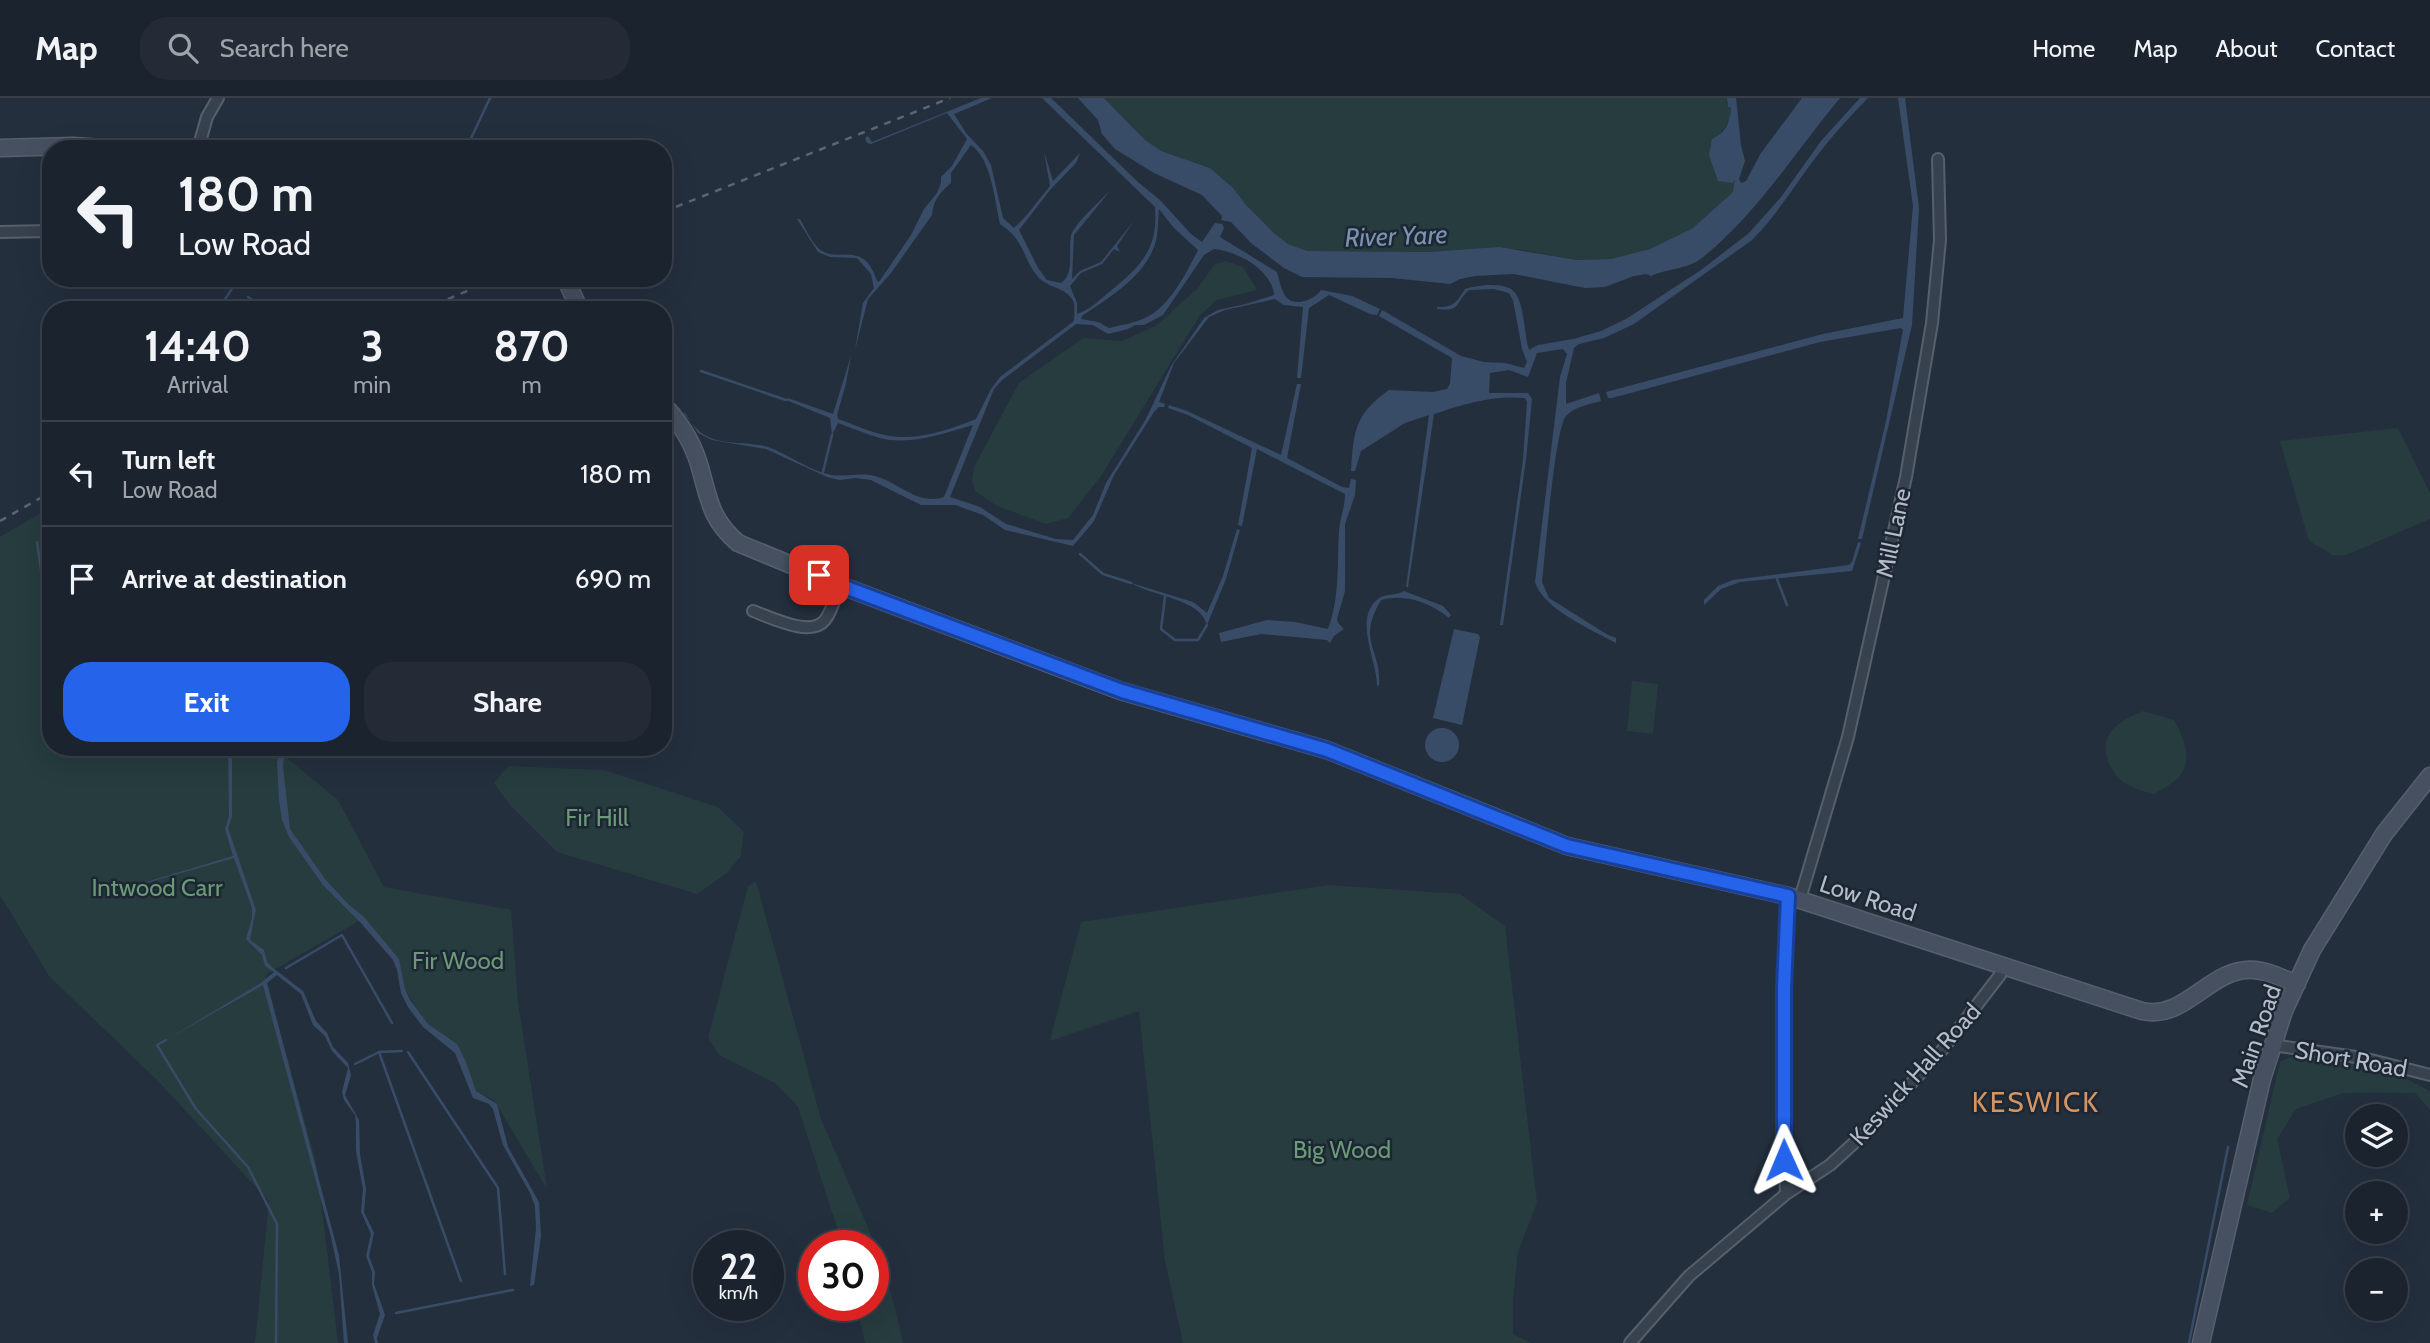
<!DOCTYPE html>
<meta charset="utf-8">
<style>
:root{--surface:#1b232e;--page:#242b36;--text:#f1f3f6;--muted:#a0a4aa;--line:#39404a;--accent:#2563eb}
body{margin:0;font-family:Cabin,sans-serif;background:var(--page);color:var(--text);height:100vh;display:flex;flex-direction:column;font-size:26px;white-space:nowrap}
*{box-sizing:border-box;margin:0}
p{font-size:23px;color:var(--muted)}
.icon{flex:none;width:38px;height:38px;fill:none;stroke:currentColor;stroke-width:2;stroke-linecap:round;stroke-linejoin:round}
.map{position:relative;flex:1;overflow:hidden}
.sheet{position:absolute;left:42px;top:203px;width:630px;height:455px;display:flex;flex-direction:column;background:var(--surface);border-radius:28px;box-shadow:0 7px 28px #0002,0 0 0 2px var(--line)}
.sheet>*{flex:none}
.hud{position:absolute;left:42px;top:42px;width:630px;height:147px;border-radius:28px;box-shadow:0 7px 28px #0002,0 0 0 2px var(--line);background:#1b232e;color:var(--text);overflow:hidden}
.tools{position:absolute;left:2345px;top:1006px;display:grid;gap:14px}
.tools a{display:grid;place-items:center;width:63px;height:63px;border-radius:50%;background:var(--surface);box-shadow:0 7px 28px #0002,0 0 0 2px var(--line);font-size:35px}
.speed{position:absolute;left:693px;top:1132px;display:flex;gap:14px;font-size:35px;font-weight:700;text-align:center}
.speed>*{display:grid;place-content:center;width:91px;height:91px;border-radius:50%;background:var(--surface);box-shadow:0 7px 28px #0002,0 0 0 2px var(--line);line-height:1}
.speed small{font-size:18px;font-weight:400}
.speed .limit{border:10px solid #d22;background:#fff;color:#111}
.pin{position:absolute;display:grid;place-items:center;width:60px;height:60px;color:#fff;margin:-30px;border-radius:14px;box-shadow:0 4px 10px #0006}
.me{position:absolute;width:77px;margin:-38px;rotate:359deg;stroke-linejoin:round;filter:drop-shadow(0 0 5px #0008)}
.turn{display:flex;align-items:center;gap:24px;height:147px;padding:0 21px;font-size:32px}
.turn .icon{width:91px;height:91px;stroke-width:2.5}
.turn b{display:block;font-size:49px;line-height:60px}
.eta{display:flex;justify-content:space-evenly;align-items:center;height:119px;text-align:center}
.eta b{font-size:42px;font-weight:800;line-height:49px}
.primary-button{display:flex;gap:14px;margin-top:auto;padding:14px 21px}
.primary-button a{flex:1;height:80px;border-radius:28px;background:var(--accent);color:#fff;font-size:28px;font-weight:800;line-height:80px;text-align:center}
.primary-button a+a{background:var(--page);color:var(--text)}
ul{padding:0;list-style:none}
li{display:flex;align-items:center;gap:21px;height:105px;padding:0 21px;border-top:2px solid var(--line)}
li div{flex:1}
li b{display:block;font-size:26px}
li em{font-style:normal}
header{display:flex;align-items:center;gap:42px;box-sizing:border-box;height:98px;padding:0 35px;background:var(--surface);border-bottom:2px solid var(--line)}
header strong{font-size:33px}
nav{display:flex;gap:38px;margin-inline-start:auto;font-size:24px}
.search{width:490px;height:63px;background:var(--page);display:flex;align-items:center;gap:18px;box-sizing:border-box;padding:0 24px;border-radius:28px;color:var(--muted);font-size:26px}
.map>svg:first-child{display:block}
.green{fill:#263c3f}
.water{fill:#394c67;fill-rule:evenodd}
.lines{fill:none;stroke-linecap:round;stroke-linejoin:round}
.stream{stroke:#394c67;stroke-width:2.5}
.street-casing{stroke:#565f6c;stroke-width:14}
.secondary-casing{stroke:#565f6c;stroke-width:19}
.street{stroke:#38414e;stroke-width:10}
.secondary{stroke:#465061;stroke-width:16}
.rail{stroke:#5a6575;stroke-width:2.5;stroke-dasharray:7 7;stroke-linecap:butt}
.route-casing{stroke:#184099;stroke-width:18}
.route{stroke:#2563eb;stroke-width:12}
.labels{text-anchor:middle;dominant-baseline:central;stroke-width:5;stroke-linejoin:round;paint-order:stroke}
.street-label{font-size:24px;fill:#b4bcc9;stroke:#1d2633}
.park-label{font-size:24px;fill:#6b9a76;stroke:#1d2633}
.water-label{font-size:26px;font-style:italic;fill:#7c92b1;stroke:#1d2633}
.quarter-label{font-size:28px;letter-spacing:2px;fill:#d59563;stroke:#1d2633}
</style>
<header>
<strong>Map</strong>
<div class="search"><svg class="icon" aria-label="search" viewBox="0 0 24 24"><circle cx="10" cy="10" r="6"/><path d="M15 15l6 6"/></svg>Search here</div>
<nav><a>Home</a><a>Map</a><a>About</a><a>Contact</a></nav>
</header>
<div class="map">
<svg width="2430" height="1245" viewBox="0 0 2430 1245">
<rect width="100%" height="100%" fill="#242f3e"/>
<path class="green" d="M1104,0H1727L1726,5L1731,9C1730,26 1726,27 1717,40L1736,86L1733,94L1726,102L1693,130L1650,151L1611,161L1577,162L1517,151L1429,154L1307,153L1288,146L1275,136L1246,107L1233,90L1210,70L1161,53L1145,42Z
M1226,163L1243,169L1257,192L1217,202L1200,217L1101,378L1068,420L1046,426L997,408L975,393L972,381L974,369L1019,285L1083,240L1122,243L1157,227L1197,191L1215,166Z
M2398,330L2430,395V421L2346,457H2332C2324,449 2315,450 2308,440L2280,343Z
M51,409V649H277L276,651L338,702L384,789L511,812L518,904L547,1091L494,1002L476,993L466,964L454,944L428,926L414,907L405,891L399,861L364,820L265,877L317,1069L338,1245H255L269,1103L159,984L49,878L0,797V439Z
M1632,583L1658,586L1653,636L1627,633Z
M2143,613L2174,622C2194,657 2192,679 2153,696C2143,693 2131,690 2122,683C2116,678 2109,668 2107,660C2100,634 2121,622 2143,613Z
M508,668L604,672L718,709L744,734L741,758L727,775L697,796L557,754L509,706L494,685Z
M756,783L821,1021L869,1132L892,1199L903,1245H865L857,1208H873V1148H843L798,1009L775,985L719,957L708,940L748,788Z
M1328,787L1460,796L1505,828L1537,1105L1518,1154L1513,1201V1236L1531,1245H1183L1165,1163L1139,913L1050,943L1081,824Z
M2297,956L2393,974L2430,993V1012L2415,995H2343L2296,1011L2277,1041L2290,1100L2272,1115L2247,1107L2280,964Z"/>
<path class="water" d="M981,0H992L954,16L966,35L983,53L991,67L1003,120L1014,130L1026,118L1050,88L1044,54L1053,83L1080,55L1076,65L1050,92L1019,132L1038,170L1047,182L1061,185C1075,176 1068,153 1071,138C1073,127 1101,102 1110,93L1074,137L1072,181L1080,173L1101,164L1134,123L1117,148L1120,154L1114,151L1102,166L1081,175L1070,188L1077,205V216C1089,212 1099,203 1108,195C1139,170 1159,152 1155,109L1042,0H1051L1139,85L1160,102L1191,136L1202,144L1215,125L1222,126L1224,130L1220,139L1277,174C1279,181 1281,190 1284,196C1292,211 1315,202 1321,192L1352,198L1380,211L1377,217L1370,216L1329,197L1309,210L1301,280H1297L1303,209L1284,207L1275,201L1225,212L1209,219L1174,265L1159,304L1165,306L1164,309H1159L1154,314L1114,377L1094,423L1073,448L1005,432L983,417L955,407H921L871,382L856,380L839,382L827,379L766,351L712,342L698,335L686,316L663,299C681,303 689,328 705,337C723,348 748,343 768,349C790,357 809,373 832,377C847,379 861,374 875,378C900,385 918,408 944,399L973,327C944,335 911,348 880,340C866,336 852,330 838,325L832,337L830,320L786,302L788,300L833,316L851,258L846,285L837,317L838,321C853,326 869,334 885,337C914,344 949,332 976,321L991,291L1000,279L1074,223C1074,216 1076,206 1072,201C1064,189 1049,190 1039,180C1022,161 1026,143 1000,126C995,103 991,60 971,47L951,75V85C940,94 933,103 932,117L891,175L868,201L855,252L863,205L874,190L871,176L857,160L830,159L818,154L797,121H800C805,130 811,143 818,150C837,168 863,139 877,183L879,184L911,137L924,111L937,95L941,85V79L952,68L967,41L947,15L871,46L867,45L865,40L868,38L872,44ZM1159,111L1174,130L1198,152C1187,174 1170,208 1147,219C1136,225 1121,227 1109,230L1098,224L1081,221L1082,218C1111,198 1150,176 1157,138C1158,129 1158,119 1159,111ZM1214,151C1236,153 1272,171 1274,197L1246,206L1218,212L1204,220L1171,268L1146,321L1106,385L1093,417L1073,442L1056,441L1006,426L980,409L950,399L994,291L1001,283L1076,226L1093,227L1108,236L1128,231L1135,227H1144L1163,217L1204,157Z
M1078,0H1104L1145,42L1161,53L1210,70L1233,90L1246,107L1275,136L1288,146L1307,153L1429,154L1499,149L1577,162L1611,161L1650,151L1693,130L1733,94L1735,82L1733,85L1718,83L1709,57L1712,41C1726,35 1730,24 1731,9H1728L1727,0H1736L1741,47L1745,63L1739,81L1741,85L1746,83L1761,55L1802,0H1840C1795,54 1757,116 1702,160C1686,172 1668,170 1651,178L1646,176L1634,178L1605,189L1585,190L1514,176L1475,178L1460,181L1450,186L1392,180L1302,179L1284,170L1251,145L1231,124L1221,122L1222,118L1202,97L1154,75L1115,51L1102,36L1098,22Z
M1860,0H1868C1843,25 1820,52 1800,81C1785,102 1771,123 1752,142L1634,226L1604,240L1579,246L1574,250L1566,285V306L1599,295L1601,303C1590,306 1574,309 1566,318C1555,329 1545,459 1542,484L1549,500L1608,537L1616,540V545C1592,532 1543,511 1535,484L1560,279L1567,256L1563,251L1537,255L1528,279L1509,272L1490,275L1489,295H1528L1532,301L1526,361L1503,527H1500L1523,362L1527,304L1525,300C1493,297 1464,306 1434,316L1408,489H1406L1429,317L1405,325L1361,353L1355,373H1351C1354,333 1354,317 1389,292L1433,294L1447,291L1450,286L1452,260L1379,218L1382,212L1461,258L1484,264L1505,265L1524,270L1527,264L1522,251L1513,202L1509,195L1494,191L1469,192C1455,204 1462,214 1437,211V209C1453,210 1457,204 1465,191C1478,187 1510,182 1517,198C1525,214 1524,236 1529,252L1538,247L1573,241L1601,233L1626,221L1701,172L1749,135L1781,99L1821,43Z
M1898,0H1905L1919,110L1912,227L1862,441H1858L1886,323L1903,232L1901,230L1820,244L1612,300H1608L1606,294L1823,236L1903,220L1913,108Z
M1297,286H1301L1287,360L1342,389L1349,390L1351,381L1356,382L1355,397L1345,426V493L1337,521L1338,525L1344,531L1334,538L1330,545L1327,542L1261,536L1221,544L1219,535L1267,522L1295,524L1328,531C1340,499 1337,467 1339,433C1340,420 1345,409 1345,396L1257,351L1242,428L1238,427L1252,350L1188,317L1168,310L1169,307L1187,313L1281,357Z
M1237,431L1240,432L1226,481L1207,527C1201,501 1152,498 1131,485L1193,504L1207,515L1223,478Z
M1858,444L1861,445L1852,473L1740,484L1721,491L1704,507V502L1718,488L1733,482L1849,467L1852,464Z
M1404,493L1443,508L1451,517L1449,520C1431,505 1405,495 1381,502C1356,544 1382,551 1379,588L1377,587C1377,562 1353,521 1378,501C1385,495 1396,498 1404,493Z
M1454,531L1478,536L1480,539L1462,627L1433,620Z
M1425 647a17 17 0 1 1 34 0a17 17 0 1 1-34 0Z
M228,649H232V719L228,730L256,812L250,842L264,852L267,864L273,870L303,893L316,923L327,935L333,949L348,965L351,977L345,997L359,1022L360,1056L366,1091L364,1114L374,1135L369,1158L375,1174L374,1186L385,1217L377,1240L378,1245H375L373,1237L380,1216L372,1187V1174L366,1158L371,1136L361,1114L363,1091L356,1053V1024L355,1017L344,1002L342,994L348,970L332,953L325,938L313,927L301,896L277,877L267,885L339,1158L348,1245H344L339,1176L331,1139L263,887L166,942L261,885L274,874L265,868L262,857L246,841L252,820V810L234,760L86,802L233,758L225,731L229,718Z
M280,649H285L283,668L290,731L325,781L349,807L364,819L399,861L405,891L410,902L428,926L457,946L466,964L476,993L497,1006L508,1049L539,1104L541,1138L534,1187L530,1188L536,1131L535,1108L530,1095L503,1047L493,1011L489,1006L473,1000L455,955L423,929L408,909L401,895L397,872L393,862L360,824L323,787L289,739L282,722L279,702L277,665Z"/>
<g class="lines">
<path class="stream" d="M466,51L490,0
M248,199L267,212
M218,212L239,180
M701,273L786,302
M823,374L832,337
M37,444L46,507L51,518
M1080,456L1103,476L1131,485
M1777,481L1787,507
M1165,499L1161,531L1175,542H1198L1207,527
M286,870L342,837L392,925
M166,942L157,947L196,1011L248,1069L277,1126L276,1245
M379,954L461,1183
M408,954L498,1090L505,1176
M355,966L379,954L402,953
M396,1215L513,1192
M2189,1245L2228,1049"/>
<defs>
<path id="street" d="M198,51L207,19L218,0
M0,134L51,133
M753,513C770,519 811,540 825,522C832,513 836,498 840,487
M1800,801L1848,639L1906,379L1932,225L1940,142L1938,61
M2272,947L2363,960L2430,977
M1786,1096L1784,1035V890L1788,798
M1630,1245L1689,1178L1786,1096L1830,1067L1866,1034L1943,951L2000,877L2003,868"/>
<path id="secondary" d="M0,50L73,48L117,51
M565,180L580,212
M663,307C679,323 691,342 698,363C709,398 708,419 738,445L850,491L1121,593L1327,652L1567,748L1788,798L2142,913C2187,923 2210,868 2255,872C2270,873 2283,881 2297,886
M2201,1245L2262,981L2284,913L2312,852L2384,736L2430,678"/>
</defs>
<use href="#street" class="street-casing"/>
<use href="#secondary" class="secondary-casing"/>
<use href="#street" class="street"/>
<use href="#secondary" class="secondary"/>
<path class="rail" d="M663,114L950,0
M422,212L498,180
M0,423L51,394"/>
</g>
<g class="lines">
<defs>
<path id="route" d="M819,477L850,491L1122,593L1327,652L1567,748L1788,798L1784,890V1062"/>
</defs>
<use href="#route" class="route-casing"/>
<use href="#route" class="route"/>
</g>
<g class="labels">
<g class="street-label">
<text transform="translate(1893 435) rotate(-78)">Mill Lane</text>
<text transform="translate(1868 800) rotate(18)">Low Road</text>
<text transform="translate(2256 938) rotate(-71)">Main Road</text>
<text transform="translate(2351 961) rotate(10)">Short Road</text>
<text transform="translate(1915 976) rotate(-48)">Keswick Hall Road</text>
</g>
<g class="park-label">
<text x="597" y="719">Fir Hill</text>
<text x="157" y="789">Intwood Carr</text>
<text x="458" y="862">Fir Wood</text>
<text x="1342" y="1051">Big Wood</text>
</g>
<g class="water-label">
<text transform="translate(1396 138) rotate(-2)">River Yare</text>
</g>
<g class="quarter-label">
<text x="2036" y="1004">KESWICK</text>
</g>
</g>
</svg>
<div class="tools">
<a><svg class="icon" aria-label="layers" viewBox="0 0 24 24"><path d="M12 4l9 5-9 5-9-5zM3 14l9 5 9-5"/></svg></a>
<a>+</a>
<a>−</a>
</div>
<div class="speed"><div>22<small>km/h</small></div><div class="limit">30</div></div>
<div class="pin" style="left:819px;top:477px;background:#d93025"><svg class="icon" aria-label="arrive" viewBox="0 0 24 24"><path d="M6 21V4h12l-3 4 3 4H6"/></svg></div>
<svg class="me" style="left:1784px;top:1062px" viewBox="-20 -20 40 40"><path d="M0-17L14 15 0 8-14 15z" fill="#2563eb" stroke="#fff" stroke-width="4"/></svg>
<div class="hud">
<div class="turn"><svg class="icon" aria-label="left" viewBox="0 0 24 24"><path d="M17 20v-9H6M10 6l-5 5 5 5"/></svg><div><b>180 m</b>Low Road</div></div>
</div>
<section class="sheet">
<div class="eta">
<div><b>14:40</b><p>Arrival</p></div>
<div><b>3</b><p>min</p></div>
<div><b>870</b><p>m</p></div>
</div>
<ul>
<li><svg class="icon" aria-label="left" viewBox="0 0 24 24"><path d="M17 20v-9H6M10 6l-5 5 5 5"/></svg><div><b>Turn left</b><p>Low Road</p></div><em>180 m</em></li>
<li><svg class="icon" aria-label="arrive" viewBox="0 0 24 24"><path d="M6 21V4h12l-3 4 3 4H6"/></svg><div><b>Arrive at destination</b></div><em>690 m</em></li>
</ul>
<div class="primary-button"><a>Exit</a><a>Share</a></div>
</section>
</div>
